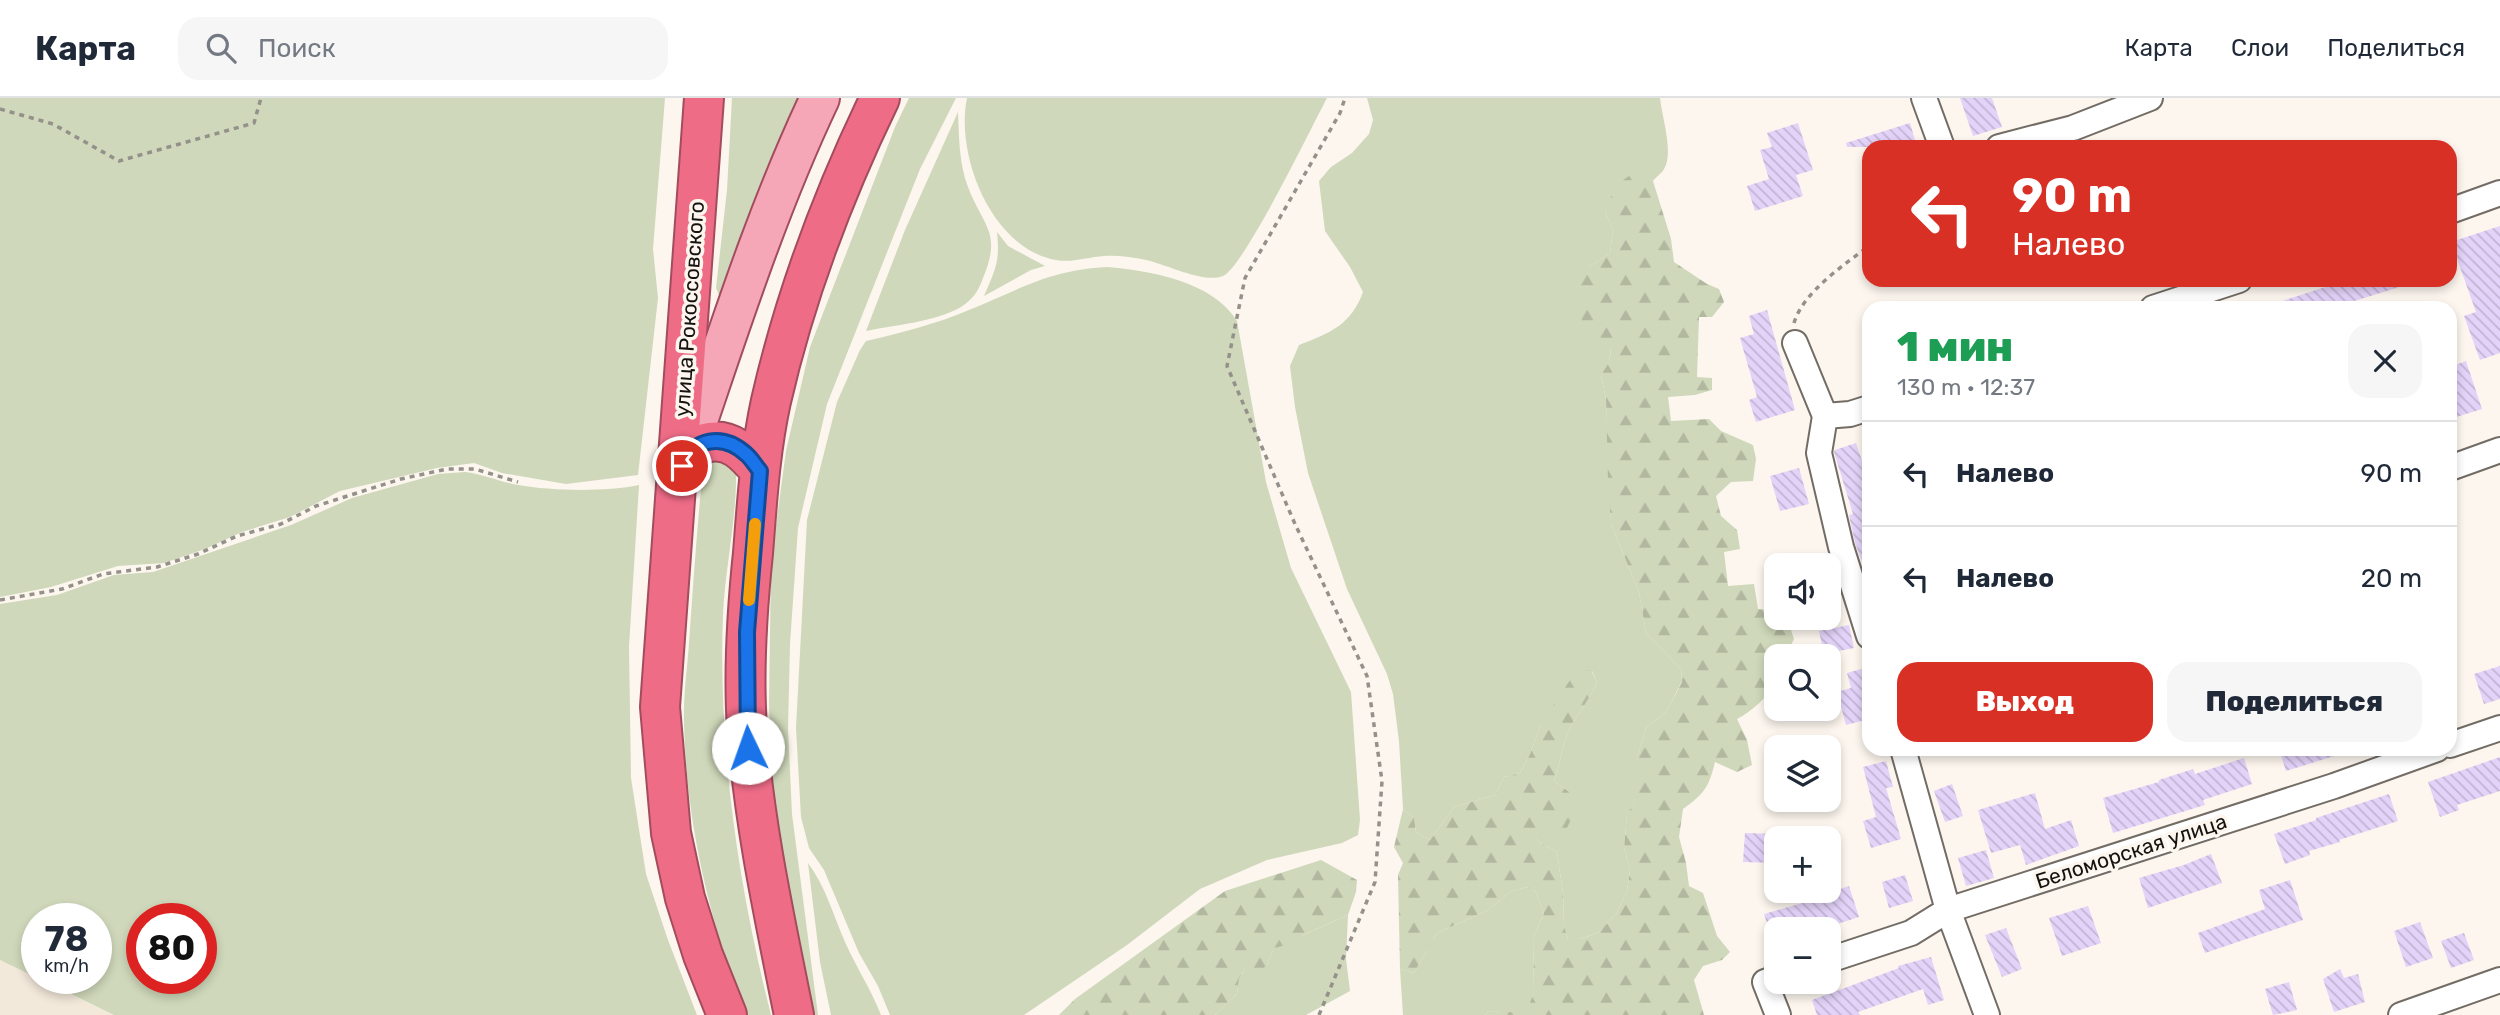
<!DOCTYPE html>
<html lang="ru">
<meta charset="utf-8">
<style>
:root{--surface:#fff;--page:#f6f6f7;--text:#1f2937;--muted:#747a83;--line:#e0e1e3;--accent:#d93025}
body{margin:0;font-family:Rubik,sans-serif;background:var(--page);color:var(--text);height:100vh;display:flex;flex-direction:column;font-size:26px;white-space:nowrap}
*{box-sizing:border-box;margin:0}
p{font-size:23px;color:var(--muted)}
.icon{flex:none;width:38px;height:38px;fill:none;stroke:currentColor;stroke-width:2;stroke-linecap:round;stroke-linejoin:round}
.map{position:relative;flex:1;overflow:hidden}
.drawer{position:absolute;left:1862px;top:203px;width:595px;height:455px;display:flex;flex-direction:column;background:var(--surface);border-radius:21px;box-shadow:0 4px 10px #0003}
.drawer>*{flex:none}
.guide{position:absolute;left:1862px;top:42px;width:595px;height:147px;border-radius:21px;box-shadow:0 4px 10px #0003;background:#d93025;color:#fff;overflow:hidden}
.controls{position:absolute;left:1764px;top:455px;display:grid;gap:14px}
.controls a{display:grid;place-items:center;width:77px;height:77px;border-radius:14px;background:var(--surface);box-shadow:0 4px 10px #0003;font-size:35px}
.speed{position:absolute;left:21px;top:805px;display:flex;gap:14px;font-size:35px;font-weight:700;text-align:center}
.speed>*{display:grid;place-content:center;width:91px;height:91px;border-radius:50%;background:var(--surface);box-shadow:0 4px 10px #0003;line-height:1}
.speed small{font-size:18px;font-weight:400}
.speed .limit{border:10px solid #d22;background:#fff;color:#111}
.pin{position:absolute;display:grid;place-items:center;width:60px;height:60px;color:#fff;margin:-30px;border:4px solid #fff;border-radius:50%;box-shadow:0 2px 7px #0007}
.me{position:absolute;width:77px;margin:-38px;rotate:357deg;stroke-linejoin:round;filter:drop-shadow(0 0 5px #0008)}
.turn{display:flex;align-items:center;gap:24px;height:147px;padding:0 35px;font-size:32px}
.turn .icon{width:91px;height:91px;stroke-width:2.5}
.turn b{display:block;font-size:49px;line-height:60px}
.round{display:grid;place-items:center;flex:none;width:74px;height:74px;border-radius:21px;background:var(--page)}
.head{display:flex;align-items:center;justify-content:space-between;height:119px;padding:0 35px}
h1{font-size:42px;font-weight:800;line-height:52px;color:#1e9e55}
.action{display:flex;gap:14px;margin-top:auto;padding:14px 35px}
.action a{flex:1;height:80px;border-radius:21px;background:var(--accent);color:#fff;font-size:28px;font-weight:800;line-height:80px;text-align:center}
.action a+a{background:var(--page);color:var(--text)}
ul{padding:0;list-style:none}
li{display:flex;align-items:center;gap:21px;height:105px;padding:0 35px;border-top:2px solid var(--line)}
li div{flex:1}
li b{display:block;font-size:26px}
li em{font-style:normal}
header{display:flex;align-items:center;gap:42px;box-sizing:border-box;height:98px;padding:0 35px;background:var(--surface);border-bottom:2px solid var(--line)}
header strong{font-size:33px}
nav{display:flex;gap:38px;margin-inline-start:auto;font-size:24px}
.search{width:490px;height:63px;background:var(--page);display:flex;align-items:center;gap:18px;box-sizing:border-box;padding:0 24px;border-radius:21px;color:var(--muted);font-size:26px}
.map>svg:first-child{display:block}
.built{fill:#f3e9db}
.green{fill:#cfd8ba;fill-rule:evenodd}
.forest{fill:url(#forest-firs)}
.building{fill:url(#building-back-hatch)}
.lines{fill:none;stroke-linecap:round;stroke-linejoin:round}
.street-casing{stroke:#726c65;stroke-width:28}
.primary-casing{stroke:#a34c5d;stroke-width:42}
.highway-casing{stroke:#a34c5d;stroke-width:42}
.path{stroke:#94908a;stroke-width:3.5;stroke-dasharray:5 5;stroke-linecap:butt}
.street{stroke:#fff;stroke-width:24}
.primary{stroke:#f5a7b7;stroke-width:38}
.highway{stroke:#ef6c87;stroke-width:38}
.route-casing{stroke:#114b97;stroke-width:18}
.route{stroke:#1a73e8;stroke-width:12}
.slow{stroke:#f59e0b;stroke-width:12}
.labels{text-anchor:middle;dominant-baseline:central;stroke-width:7;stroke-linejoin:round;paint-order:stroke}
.street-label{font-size:21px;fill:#151210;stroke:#fcf6ee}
</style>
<header>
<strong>Карта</strong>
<div class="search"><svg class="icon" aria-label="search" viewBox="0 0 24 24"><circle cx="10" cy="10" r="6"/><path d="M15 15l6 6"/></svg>Поиск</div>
<nav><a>Карта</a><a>Слои</a><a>Поделиться</a></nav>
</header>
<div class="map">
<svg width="2500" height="917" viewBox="0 0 2500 917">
<defs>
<pattern id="forest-firs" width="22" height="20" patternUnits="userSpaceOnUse" patternTransform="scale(1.75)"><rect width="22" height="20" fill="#cfd8ba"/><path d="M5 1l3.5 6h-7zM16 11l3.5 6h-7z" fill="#b1b89f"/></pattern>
<pattern id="building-back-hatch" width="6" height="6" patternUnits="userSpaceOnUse" patternTransform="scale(1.75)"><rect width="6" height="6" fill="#e3d3f9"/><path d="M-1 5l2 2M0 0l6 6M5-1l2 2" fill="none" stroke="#c2b4d4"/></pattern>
</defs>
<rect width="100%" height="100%" fill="#fcf6ee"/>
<path class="built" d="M0,862L37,880L114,917H0Z"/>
<path class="green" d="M0,0H665L653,151L658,200L638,377L566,386L502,375L474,365L437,370L340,393L290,419L242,434L205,451L164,465L118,468L51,489L0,499Z
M732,0H799L723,195L719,197L716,190L727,92Z
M909,0H956L920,71L827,306L798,430L790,546L788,631L792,716L818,917H808L778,743L772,678L769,605L771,464L786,353L810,249L895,29Z
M967,0H1327C1312,28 1244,169 1223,178C1204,186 1166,166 1146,162C1132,159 1117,157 1104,158C1088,159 1071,165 1056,162C992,151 955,58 967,0Z
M1367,0H1660C1662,19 1674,56 1664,71C1662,75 1656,79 1653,83L1639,75L1605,113L1613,132L1610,155L1589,169L1611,250L1609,264L1601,277L1606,301L1611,426L1639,494L1646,535L1681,571L1682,583L1666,614L1646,630L1636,663V701L1627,718L1624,749L1630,772L1627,793L1616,816L1598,835L1580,841H1568L1564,828L1563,795L1557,754L1539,744L1533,736L1540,733L1568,693L1554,683C1560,668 1561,653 1566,639C1574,619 1589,604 1597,584L1592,573L1541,626L1530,656L1520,675L1504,679L1495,697L1454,709L1430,742L1416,734L1414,720L1403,711L1399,643L1393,596L1387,576L1347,491L1308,375L1295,309L1290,268L1299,247C1330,235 1351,227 1363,194L1350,169L1325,133L1319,83L1331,69L1352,55L1369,36L1373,22Z
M958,14C959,39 959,66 968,89C984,130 1002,134 983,180C978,194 973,201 961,209C935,224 895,227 866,233L905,132Z
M997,134L1008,148L1045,168L1031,172L984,198C996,170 1000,164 997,134Z
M1107,169C1151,173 1212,183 1237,223L1266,384L1291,470L1351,594L1360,722L1358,737L1342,745L1267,762L1200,791L1127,847L1024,917H890L878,888L859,855L824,772L809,750L801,719L796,630L807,422L837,304L860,252L866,243C901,235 936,226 969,212C1021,191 1049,172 1107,169Z
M717,356L736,374C737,419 725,471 723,517C718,651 738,787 771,917H746C710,826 686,724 684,626C683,600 687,572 689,546C693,488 697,429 703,371L709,360Z
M465,374C483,376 500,384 518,387C552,393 606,394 639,387L629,549L631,680L646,776L668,842L697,917H114L38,880H96V821H37V880L0,862V506L57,497L114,477L153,474L291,427L352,400L438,376ZM142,821H201V880H142Z
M808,765C826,789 833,817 845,844C856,869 871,891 881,917H831L820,864Z
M1526,789L1535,793L1544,815L1533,841L1534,894L1526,916L1489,913L1485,917H1403L1400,871L1414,875L1437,835L1488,812L1510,794Z
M1348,817L1346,861L1350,893L1306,917H1215L1237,896L1239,881L1245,870L1267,867L1274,850Z"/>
<path class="forest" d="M1639,74L1653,83L1671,141L1674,164L1707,186L1719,191L1724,204L1712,219H1699L1697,279L1712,280V292L1695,297L1668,299L1671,323L1709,321L1721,333L1753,347L1756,361L1753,383L1731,384L1716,398L1721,418L1737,432L1740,451L1724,454L1728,488L1754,486L1758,511L1776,513V520H1787L1794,541L1786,558H1776C1776,565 1778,574 1776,581C1771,597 1751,614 1737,621L1747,642L1752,667L1737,674L1715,664C1709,689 1704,696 1683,711L1679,739L1686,765L1689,788L1703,795L1717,838L1730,854L1722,862L1703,868L1694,882L1704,917H1485L1489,913L1526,915L1534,894L1533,841L1544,815L1535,793L1526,789L1510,794L1488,812L1437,835L1414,875L1400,871L1398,777L1403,765L1394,749L1403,711L1414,720L1416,734L1430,742L1454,709L1495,697L1504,679L1520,675L1530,656L1541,626L1576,573L1591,572L1597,584C1589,604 1574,619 1566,639C1561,653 1560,668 1554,683L1568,693L1577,709L1565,734L1552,738L1540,733L1534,736L1539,744L1557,754L1563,795L1564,828L1568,841H1580L1598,835L1616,816L1627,793L1630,772L1624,749L1627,717L1636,701V663L1646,630L1666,614L1682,584L1681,571L1646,535L1639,494L1611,426L1608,383L1606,301L1601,277L1609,264L1611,251L1587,238L1574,199L1589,169L1610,155L1613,132L1605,113C1613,94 1618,80 1639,74Z
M1321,762L1357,782L1356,794L1348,817L1303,837L1298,844L1274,850L1267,867L1258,875L1245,870L1239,881L1237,896L1215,917H1059L1075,901L1225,793Z"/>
<path class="building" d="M1960,0H1992L2002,29L1973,38Z
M1798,25L1813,72L1796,77L1803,98L1755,113L1747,88L1769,81L1760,52L1772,49L1767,35Z
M1910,25L1917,49H1847L1846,45Z
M2500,128V255L2480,262L2464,218L2476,214L2451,144Z
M2347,182H2409V186L2332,210H2271L2270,207Z
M1767,212L1795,312L1756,324L1749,302L1757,299L1740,240L1754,236L1749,218Z
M2466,263L2482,311L2450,321V269Z
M1856,345L1869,384V477H1867L1855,445L1849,417L1853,416L1834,354L1835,352Z
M1799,370L1809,406L1780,413L1770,378Z
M1849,527L1854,550L1824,556L1819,533Z
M2500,568V601L2484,606L2474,576Z
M1865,570L1869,586V621L1846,627L1837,594L1851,590L1847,575Z
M2279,651H2343L2344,655L2286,673Z
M2500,659V693L2457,707L2459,712L2440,719L2428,684Z
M2244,660L2252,686L2203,702L2205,707L2113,735L2103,700L2159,684V682L2193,671L2195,676Z
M1886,663L1893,689L1886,690L1901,741L1871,750L1863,723L1876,719L1863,669Z
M1952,686L1963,718L1945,724L1934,693Z
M2035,695L2045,731L2071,722L2079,748L2026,767L2020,747L1991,755L1978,712Z
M2389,696L2398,723L2339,742L2340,744L2309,753L2310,757L2285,766L2274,736L2316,722V720Z
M1745,735L1776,736V765L1743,764Z
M1986,752L1994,780L1966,788L1958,760Z
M2211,756L2222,785L2148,810L2139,780L2184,767Z
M1905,777L1913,803L1889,810L1882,784Z
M2290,782L2303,822L2205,855L2198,835L2265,811L2259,792Z
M1849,788L1859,819L1822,831H1769L1764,816L1820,800L1819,798Z
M2088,808L2101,845L2062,858L2049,820Z
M2420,824L2433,860L2406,869L2394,833Z
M2006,830L2022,871L2002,879L1985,837Z
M2464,835L2474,862L2451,870L2441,843Z
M1931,859L1944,902L1928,907L1923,891L1858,914L1860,917H1817L1812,902L1899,870L1898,868Z
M2340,871L2344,880L2358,876L2365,904L2334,914L2323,881Z
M2289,884L2297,912L2273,917L2265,891Z"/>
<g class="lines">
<defs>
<path id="street" d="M1924,0L1942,49
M1999,49L2073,30L2150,0
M2450,113L2500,95
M2153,210L2239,182
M1795,245L1825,318L1819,355L1841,449L1869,538
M1825,318L1850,316L1869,310
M2450,370L2500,352
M2450,647L2500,630
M1903,651L1948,812L1987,917
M1829,862L1911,835L1948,812L2334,688L2437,651
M1776,880L1765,884L1778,917
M2401,917L2500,882"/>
<path id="primary" d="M687,355C728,235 766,114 820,0"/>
<path id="highway" d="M704,0L660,609L671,735L685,800L703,857L727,917
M677,382C680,374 682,363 687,356C691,350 699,346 705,345C730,338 746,356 760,373
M794,917C775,822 754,727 747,630C743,572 747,513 753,455C757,405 760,353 771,303C795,198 833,97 880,0"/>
</defs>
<use href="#street" class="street-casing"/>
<use href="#primary" class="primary-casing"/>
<use href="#highway" class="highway-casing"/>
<path class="path" d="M0,11L53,26L119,63L254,25L261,0
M1794,225C1803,194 1844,167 1869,148
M0,502L62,491L103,476L157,469L198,456L237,438L281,426L316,408L401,381L447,371H475L518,384
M1319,917L1375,784L1382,683L1367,578L1295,426L1227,268L1245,180L1340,15L1345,0"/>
<use href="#street" class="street"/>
<use href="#primary" class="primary"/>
<use href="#highway" class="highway"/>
</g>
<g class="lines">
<defs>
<path id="route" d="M682,368C693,340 723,335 746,356C751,360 755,367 760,373L747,534L748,650"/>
</defs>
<use href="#route" class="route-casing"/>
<use href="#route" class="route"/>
<path class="slow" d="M749,502L755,426"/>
</g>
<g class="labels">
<g class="street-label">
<text transform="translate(689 211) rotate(-86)">улица Рокоссовского</text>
<text transform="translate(2131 753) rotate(-18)">Беломорская улица</text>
</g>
</g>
</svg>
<div class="controls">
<a><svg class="icon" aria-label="sound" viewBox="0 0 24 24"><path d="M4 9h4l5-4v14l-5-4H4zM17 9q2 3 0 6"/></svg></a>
<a><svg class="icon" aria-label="search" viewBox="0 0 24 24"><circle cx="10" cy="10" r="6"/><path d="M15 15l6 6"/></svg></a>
<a><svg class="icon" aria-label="layers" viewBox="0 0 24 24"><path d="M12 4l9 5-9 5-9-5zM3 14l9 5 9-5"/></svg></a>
<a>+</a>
<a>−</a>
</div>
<div class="speed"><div>78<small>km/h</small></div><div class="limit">80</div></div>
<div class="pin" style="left:682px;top:368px;background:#d93025"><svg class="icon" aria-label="arrive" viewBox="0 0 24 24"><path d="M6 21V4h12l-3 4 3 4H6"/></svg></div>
<svg class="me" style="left:748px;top:650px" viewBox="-20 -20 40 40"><circle r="19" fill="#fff"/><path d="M0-13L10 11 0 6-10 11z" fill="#1a73e8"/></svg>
<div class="guide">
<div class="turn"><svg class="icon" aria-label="left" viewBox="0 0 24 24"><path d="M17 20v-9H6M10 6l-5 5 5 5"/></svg><div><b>90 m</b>Налево</div></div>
</div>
<section class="drawer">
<div class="head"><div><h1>1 мин</h1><p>130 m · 12:37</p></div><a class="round"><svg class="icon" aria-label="close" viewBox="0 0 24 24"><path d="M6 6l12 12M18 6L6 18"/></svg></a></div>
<ul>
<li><svg class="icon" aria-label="left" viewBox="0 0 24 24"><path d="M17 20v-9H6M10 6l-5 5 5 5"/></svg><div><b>Налево</b></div><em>90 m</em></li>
<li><svg class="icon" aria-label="left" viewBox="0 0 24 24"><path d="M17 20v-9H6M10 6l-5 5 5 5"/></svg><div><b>Налево</b></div><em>20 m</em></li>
</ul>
<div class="action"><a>Выход</a><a>Поделиться</a></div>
</section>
</div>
